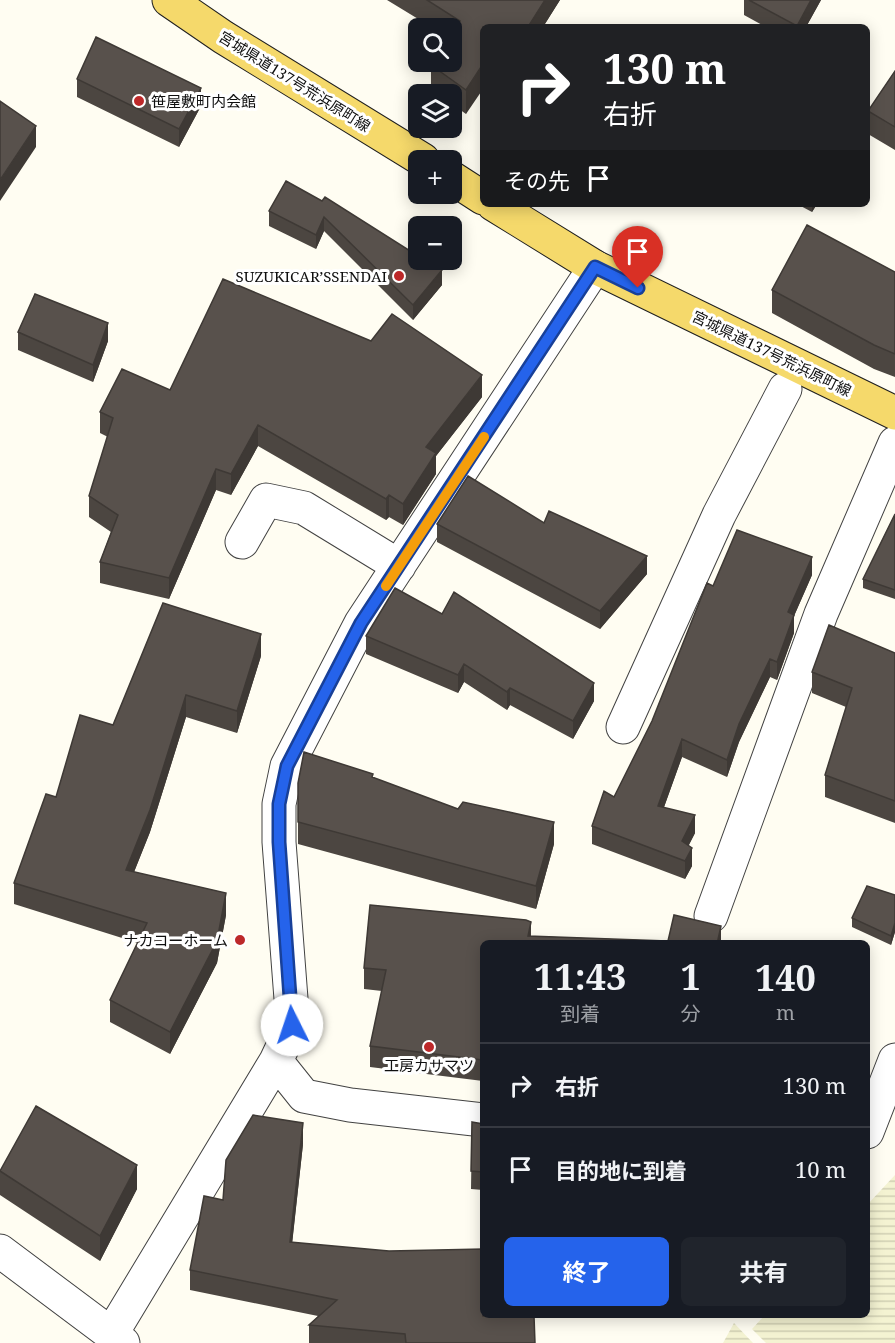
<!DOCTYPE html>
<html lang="ja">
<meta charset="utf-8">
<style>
:root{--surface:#171b24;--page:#20242c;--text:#f1f3f6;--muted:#9ea1a6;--line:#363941;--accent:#2563eb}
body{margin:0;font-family:"Noto Serif","Noto Sans JP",serif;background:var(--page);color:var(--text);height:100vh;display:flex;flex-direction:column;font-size:22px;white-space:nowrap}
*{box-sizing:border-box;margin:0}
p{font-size:20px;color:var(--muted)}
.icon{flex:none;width:33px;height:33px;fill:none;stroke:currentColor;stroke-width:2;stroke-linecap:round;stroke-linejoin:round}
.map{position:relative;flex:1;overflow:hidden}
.sheet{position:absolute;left:480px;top:940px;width:390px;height:378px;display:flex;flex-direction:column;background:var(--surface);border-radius:9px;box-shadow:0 3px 15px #0003}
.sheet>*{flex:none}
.guide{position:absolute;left:480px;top:24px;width:390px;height:183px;border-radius:9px;box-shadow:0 3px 15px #0003;background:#202124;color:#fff;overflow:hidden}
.buttons{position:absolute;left:408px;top:18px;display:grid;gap:12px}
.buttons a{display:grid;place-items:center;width:54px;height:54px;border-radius:9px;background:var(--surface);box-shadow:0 3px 15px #0003;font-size:30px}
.pin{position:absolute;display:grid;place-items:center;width:51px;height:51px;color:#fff;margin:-62px -26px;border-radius:50% 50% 50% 0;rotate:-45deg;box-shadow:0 0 6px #0007}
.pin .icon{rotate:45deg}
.me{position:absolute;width:66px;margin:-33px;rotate:356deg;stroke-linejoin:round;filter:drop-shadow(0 0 4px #0008)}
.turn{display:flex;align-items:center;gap:21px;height:126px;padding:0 24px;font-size:27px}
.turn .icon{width:78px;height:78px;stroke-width:2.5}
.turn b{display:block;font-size:42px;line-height:51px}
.then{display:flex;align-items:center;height:57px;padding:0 24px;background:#0003;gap:12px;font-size:22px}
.eta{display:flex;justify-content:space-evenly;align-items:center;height:102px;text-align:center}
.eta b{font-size:36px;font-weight:700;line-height:42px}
.action{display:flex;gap:12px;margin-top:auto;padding:12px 24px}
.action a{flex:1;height:69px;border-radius:9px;background:var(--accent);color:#fff;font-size:24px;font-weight:700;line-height:69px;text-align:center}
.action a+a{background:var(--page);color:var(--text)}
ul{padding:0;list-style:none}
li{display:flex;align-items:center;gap:18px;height:84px;padding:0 24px;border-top:2px solid var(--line)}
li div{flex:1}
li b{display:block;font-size:22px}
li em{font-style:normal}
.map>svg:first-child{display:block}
.farmland{fill:url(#farmland-rules)}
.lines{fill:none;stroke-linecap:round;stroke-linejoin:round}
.minor-casing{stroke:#424242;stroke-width:35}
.major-casing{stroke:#202020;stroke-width:35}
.minor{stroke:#fff;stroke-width:33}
.major{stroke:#f5d96b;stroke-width:33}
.wall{fill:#4c4641}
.shaded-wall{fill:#3e3935}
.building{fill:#58514c;stroke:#3e3935;stroke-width:1.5}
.route-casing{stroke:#184099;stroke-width:15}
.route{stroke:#2563eb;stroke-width:10}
.slow{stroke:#f59e0b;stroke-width:10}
.poi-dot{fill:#bd292a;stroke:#fff;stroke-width:2}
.labels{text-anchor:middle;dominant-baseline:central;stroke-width:6;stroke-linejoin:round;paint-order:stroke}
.street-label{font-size:15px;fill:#0f0f0f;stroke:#fff}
.poi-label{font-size:15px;fill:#0f0f0f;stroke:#fff;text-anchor:end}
</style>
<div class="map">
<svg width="895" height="1343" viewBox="0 0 895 1343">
<defs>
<pattern id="farmland-rules" width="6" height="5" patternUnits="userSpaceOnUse" patternTransform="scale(1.5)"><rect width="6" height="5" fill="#f4f3d2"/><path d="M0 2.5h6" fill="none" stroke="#d0cfb3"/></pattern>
</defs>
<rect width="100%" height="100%" fill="#fffdf2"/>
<path class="farmland" d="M895,1175V1343H766L752,1329L764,1316H867V1205Z
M734,1323L753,1343H723Z"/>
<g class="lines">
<defs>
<path id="minor" d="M242,542L266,500L304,508L399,566
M623,727L719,515L785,389
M711,916L821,614L895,443
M276,1061L304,1096L350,1105L483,1120
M867,1132L895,1060
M0,1251L123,1343
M112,1333L276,1061L293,1025L279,842V804L287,766L361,623L595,267"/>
<path id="major" d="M169,0L223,37L423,160
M452,178L483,198
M493,204L595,267L895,413"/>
</defs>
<use href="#minor" class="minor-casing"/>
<use href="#major" class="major-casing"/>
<use href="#minor" class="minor"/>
<use href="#major" class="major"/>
</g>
<path class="wall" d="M387,0H560L543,27H483L466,114L452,104V94H437L431,90V65L452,62V28H433Z
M744,0H821L806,27H766L744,15Z
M895,71V150L868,134V111Z
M77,79L201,106L179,147L77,97Z
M322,201L442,285L413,320L324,231L316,249L269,226V211Z
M797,204H817L812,212Z
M895,272V377L874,369L772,313V290Z
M18,332L108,341L93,382L18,350Z
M170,390L482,397L436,456V474L403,525L389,517L386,520L258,446L231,495L216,490L169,599L100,583V562L111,532L89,517V496L108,437L100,433V412Z
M895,514V599L863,588V579Z
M544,523L647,574L600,629L437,542V524Z
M812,575L794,616V633L777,680L770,677L739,742L727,777L682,757L664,807L695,833L688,846L692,866L685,879L592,844V826L614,797L652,721L713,586Z
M366,636L594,701L573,739L510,705L507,710L464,682L458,693L366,654Z
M895,653V823L825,797V775L846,707L812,693V672Z
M261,656L237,733L186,717L150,832L134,872L226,915L217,963L170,1054L110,1022V1000L138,943L14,904V883L56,797L113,725Z
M373,778L554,844L536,909L298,844V783Z
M895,895V932L891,945L852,927V918Z
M370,905L526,920L531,922V936L668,941L674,915L721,926V944H483V1081L370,1067V1046L382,991L364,989V968Z
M472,1122L483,1124V1190L471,1189Z
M303,1144L292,1243L535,1343H309V1325L318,1316L190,1290V1270L223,1200Z
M0,1171L137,1189L100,1261L0,1195Z"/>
<path class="shaded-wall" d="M545,0H560L543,27H528Z
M811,0H821L806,27H797Z
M483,64V89L466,114V90Z
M201,88V106L179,147V129Z
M36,126V147L0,201V180Z
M812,204H817L812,212Z
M324,217V231L316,249V235Z
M442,270V285L413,320V305Z
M108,323V341L93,382V365Z
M482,375V397L436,456V474L403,525V504L426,447Z
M258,425V446L231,495V474Z
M216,469V490L169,599V578Z
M389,495V517L386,520V499Z
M647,556V574L600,629V611Z
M812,557V575L794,616V633L777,680V662L788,612Z
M261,634V656L237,733V711Z
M770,659V677L739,742L727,777V760L739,724Z
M464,664V682L458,693V675Z
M594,683V701L573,739V721Z
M510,688V705L507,710V692Z
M186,695V717L150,832L126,892V870Z
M682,739V757L658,824V806Z
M695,815V833L682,859V841Z
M554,822V844L536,909V886Z
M692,848V866L685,879V861Z
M226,893V915L217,963L170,1054V1032Z
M531,922L530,944L528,936Z
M895,923V932L891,945V936Z
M721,926V944H717Z
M303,1123V1144L290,1263V1242Z
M137,1165V1189L100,1261V1236Z"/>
<path class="building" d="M427,0H545L528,27H510L509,26L508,27H483V64L466,90L431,65L434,62H452V34L460,21Z
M749,0H811L797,26Z
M96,37L201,88L179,129L77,79Z
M895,71V127L868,111Z
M0,101L36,126L0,180Z
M286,181L322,201L325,197L418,256V260H424L442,270L413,305L324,217L316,235L269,211Z
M807,225L895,272V354L874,345L772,290Z
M223,279L371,341L392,314L482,375L426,447L436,453L403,504L389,495L386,499L258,425L231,474L216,469L169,578L100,562L118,515L89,496L113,418L100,412L122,369L170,390Z
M35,294L108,323L93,365L18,332Z
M468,476L544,523L549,511L647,556L600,611L437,524Z
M895,514V590L863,579Z
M737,530L812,557L788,612L794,615L777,662L770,659L739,724L727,760L682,739L658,806L695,815L682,841L692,848L685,861L592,826L604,791L614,797L652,721L707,583L713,586Z
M395,588L442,614L454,592L594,683L573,721L510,688L507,692L464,664L458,675L366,636Z
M163,603L261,634L237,711L186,695L150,810L126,870L226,893L217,941L170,1032L110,1000L147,923L14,883L46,794L56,797L80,715L113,725Z
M829,625L895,653V801L825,775L852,688L812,672Z
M304,752L373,774L372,777L458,809L463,802L554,822L536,886L298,822V783Z
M867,886L895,895V923L891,936L852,918Z
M370,905L526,920L531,922L528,936L668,941L674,915L721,926L717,944H483V1060L370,1046L386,970L364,968Z
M36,1106L137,1165L100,1236L0,1171Z
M253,1115L303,1123L290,1242L389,1251L483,1249V1316H534L535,1343H406L405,1334L309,1325L337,1300L190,1270L204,1196L223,1200L226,1160Z
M472,1122L483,1124V1172L471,1171Z"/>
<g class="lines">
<defs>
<path id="route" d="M292,1025L279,842V804L287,766L361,623L595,267L638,288"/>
</defs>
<use href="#route" class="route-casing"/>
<use href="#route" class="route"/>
<path class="slow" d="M386,586L484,437"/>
</g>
<g class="poi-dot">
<circle cx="139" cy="101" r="6"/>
<circle cx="399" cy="276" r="6"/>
<circle cx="240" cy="940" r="6"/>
<circle cx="429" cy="1047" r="6"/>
</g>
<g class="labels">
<g class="street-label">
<text transform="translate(295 81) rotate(32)">宮城県道137号荒浜原町線</text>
<text transform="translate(772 353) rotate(26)">宮城県道137号荒浜原町線</text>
</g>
<g class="poi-label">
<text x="151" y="101" text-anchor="start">笹屋敷町内会館</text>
<text x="387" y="276">SUZUKICAR’SSENDAI</text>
<text x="228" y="940">ナカコーホーム</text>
<text x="429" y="1065" text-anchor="middle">工房カサマツ</text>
</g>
</g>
</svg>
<div class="buttons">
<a><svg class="icon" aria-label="search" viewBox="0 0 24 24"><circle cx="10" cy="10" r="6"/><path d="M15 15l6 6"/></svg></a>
<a><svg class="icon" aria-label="layers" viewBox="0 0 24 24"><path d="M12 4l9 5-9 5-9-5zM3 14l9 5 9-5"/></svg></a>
<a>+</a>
<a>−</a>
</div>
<div class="pin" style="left:638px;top:288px;background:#d93025"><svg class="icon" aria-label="arrive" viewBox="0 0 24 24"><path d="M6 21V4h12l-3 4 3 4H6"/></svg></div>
<svg class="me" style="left:292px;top:1025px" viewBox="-20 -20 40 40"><circle r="19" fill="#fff"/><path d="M0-13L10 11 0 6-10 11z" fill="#2563eb"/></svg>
<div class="guide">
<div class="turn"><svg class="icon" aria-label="right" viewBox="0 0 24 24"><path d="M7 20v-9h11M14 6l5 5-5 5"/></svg><div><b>130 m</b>右折</div></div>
<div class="then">その先<svg class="icon" aria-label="arrive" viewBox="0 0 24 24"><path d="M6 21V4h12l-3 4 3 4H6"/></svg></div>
</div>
<section class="sheet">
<div class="eta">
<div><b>11:43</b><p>到着</p></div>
<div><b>1</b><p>分</p></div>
<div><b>140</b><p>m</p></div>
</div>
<ul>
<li><svg class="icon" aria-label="right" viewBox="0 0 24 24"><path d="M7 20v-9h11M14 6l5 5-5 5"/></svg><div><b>右折</b></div><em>130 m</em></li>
<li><svg class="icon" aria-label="arrive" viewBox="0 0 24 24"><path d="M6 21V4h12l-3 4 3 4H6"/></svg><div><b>目的地に到着</b></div><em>10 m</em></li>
</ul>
<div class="action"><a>終了</a><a>共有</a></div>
</section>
</div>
